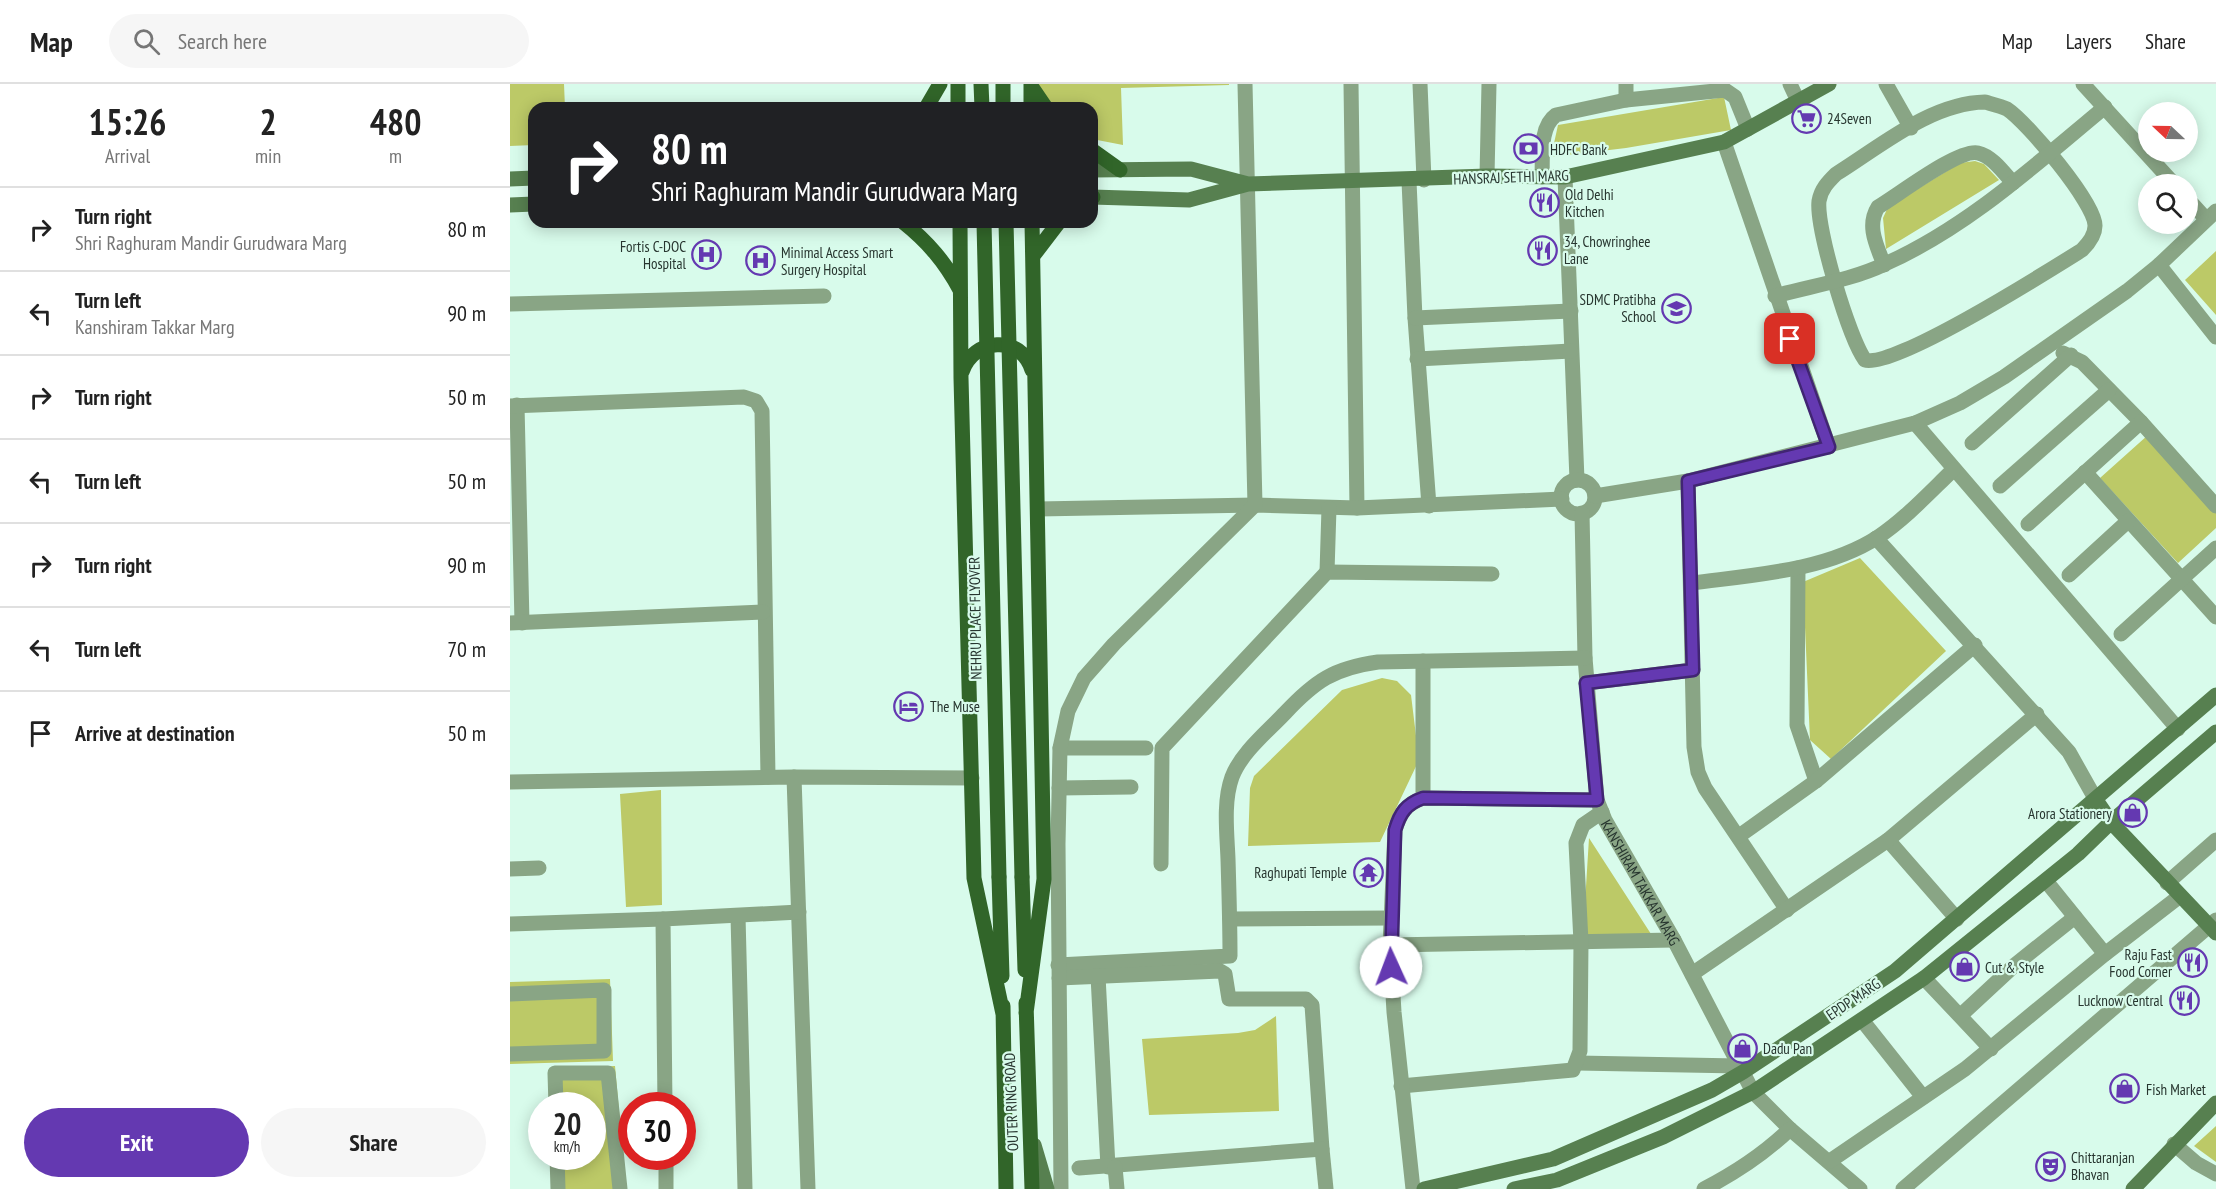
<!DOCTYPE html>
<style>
:root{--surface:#fff;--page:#f6f6f6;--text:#222;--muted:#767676;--line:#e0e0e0;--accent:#6439b1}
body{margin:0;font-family:"PT Sans Narrow",sans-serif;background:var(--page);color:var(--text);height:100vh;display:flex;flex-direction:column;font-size:22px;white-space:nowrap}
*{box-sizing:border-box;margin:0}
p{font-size:20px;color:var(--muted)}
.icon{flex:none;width:33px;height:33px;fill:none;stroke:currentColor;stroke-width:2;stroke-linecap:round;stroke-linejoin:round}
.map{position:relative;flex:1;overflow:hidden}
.drawer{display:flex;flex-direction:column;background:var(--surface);width:510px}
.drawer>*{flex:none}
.guide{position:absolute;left:18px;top:18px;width:570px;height:126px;border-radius:18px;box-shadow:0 3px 15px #0003;background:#202124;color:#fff;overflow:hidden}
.needle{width:39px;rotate:292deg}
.fabs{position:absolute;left:1628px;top:18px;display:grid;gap:12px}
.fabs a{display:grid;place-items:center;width:60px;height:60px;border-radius:50%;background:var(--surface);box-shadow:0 3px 15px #0003;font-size:30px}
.speed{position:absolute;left:18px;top:1008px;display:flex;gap:12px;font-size:30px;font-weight:700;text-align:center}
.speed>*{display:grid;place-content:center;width:78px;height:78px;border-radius:50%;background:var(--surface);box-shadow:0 3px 15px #0003;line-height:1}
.speed small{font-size:15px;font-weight:400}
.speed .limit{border:9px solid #d22;background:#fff;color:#111}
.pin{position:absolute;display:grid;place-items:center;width:51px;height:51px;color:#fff;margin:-26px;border-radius:12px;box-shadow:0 3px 9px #0006}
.me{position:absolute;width:66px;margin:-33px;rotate:358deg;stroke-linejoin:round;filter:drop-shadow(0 0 4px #0008)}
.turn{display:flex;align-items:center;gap:21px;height:126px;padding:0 24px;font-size:27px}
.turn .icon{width:78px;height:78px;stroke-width:2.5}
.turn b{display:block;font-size:42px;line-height:51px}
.eta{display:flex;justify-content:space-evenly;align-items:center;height:102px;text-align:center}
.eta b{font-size:36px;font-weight:700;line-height:42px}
.action{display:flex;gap:12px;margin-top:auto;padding:12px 24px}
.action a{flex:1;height:69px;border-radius:36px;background:var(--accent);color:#fff;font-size:24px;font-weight:700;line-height:69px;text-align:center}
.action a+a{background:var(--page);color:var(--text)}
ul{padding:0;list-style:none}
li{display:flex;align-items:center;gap:18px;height:84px;padding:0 24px;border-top:2px solid var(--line)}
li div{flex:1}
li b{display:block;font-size:22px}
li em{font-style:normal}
header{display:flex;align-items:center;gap:36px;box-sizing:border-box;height:84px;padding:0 30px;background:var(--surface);border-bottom:2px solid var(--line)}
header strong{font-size:28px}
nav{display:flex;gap:33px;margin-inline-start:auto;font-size:21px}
.search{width:420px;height:54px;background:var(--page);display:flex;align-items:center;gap:15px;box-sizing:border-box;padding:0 21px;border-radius:33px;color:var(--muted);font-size:22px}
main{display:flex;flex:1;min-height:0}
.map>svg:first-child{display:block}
.green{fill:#bcc967}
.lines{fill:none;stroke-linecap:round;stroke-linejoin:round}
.street{stroke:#89a585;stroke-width:15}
.secondary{stroke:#578050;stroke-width:15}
.primary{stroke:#316529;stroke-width:15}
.primary-bridge{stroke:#316529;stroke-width:15}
.route-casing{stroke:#412573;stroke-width:15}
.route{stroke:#6439b1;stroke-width:10}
.labels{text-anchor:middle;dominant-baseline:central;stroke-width:4.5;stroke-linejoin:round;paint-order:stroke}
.poi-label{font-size:15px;fill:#27352f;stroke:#d8fbeb;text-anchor:start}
.street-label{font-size:15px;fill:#27352f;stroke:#d8fbeb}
</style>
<header>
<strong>Map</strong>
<div class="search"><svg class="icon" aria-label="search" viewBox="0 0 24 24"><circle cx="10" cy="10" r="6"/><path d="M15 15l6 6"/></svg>Search here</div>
<nav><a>Map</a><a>Layers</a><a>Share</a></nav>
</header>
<main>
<section class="drawer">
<div class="eta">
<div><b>15:26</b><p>Arrival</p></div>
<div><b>2</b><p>min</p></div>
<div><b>480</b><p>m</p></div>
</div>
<ul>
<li><svg class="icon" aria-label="right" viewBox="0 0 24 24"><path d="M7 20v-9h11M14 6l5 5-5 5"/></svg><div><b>Turn right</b><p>Shri Raghuram Mandir Gurudwara Marg</p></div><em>80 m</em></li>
<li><svg class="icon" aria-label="left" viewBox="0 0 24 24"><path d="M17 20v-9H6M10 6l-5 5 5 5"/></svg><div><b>Turn left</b><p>Kanshiram Takkar Marg</p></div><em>90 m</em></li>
<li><svg class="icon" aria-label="right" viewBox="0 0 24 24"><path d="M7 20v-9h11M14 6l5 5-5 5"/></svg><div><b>Turn right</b></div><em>50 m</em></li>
<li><svg class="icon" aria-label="left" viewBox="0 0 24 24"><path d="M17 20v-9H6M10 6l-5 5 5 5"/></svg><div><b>Turn left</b></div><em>50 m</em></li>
<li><svg class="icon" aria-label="right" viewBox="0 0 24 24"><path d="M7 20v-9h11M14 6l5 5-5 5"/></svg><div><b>Turn right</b></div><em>90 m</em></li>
<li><svg class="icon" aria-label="left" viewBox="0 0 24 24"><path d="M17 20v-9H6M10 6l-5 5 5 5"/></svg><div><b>Turn left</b></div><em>70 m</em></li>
<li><svg class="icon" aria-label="arrive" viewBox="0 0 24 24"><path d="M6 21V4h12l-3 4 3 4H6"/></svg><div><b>Arrive at destination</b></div><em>50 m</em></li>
</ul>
<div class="action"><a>Exit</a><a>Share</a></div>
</section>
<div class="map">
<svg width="1706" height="1105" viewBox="0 0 1706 1105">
<rect width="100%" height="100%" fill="#d8fbeb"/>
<path class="green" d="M0,0H54L55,24H24V61L0,62Z
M528,0H719V1L611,4L613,61L582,55V24H542Z
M1214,13L1221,46L1116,64L1041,73L1048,41Z
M1465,77L1474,80L1489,96L1376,165L1373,134L1378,123L1450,79Z
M1706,167V231L1675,196Z
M1638,351L1706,426V444L1668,479L1590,394Z
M1350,474L1436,567L1321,675L1300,656L1293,498Z
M872,594L887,597L901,611L909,676L870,758L738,762L740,704L744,692L832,606Z
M151,706L152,821L116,823L110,710Z
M1079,754L1141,850L1073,851Z
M100,895L103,977L0,980V898Z
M766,932L769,1027L639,1031L632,955L728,949L745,946Z
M105,982L116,1105H43L42,1073L82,1072V1022L41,1021L40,984Z
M1706,1042V1078L1684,1062Z"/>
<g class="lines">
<g class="street">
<path d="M841,0L847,424"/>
<path d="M910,0L914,96"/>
<path d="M1116,0V16"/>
<path d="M1280,0L1288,17"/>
<path d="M1376,0L1401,44"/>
<path d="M1573,0L1664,100"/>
<path d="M1475,18C1482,20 1491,22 1497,25C1517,38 1586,120 1585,142C1585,152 1578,160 1572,166C1540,186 1382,286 1355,276C1339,254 1306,144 1309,117C1311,105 1318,98 1326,90C1371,62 1421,19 1475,18Z"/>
<path d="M1214,58L1319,363"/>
<path d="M977,92L979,0"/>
<path d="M1032,93C1033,73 1029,43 1046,31L1116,16L1215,6L1225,13L1238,45"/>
<path d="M1055,93L1067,396"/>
<path d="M899,97L905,234L919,422"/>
<path d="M1677,114L1696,135"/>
<path d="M1374,181C1367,162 1356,142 1368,123C1387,112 1449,64 1468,69C1482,72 1494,89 1503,99"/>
<path d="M1649,181L1706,253"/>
<path d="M1265,212C1301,202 1342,196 1375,180C1458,143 1526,80 1595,23"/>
<path d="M0,220L314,212"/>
<path d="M905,234L1061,227"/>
<path d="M1553,269L1572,278L1631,338"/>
<path d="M907,275L1061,267"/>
<path d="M7,321L12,539"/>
<path d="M0,322L234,313L246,317L252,327L258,693"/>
<path d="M1405,339L1668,645"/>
<path d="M1462,359L1561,271"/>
<path d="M1575,388L1706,533"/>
<circle cx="1068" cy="413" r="17"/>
<path d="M1178,397L1184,663L1188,688L1195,704L1277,826"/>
<path d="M1490,402L1599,306"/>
<path d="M1085,412L1178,397L1405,339L1450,319L1494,293L1617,207L1649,181L1706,127"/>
<path d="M528,425L745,421L847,424L1052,415"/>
<path id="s1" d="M1072,429L1075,574L1087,716L1095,736L1164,856L1243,1008L1280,1045L1350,1105"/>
<path d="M1518,440L1631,338L1706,422"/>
<path d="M1366,454L1559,668L1586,716"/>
<path d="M1288,484L1287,641L1306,697"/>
<path d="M817,488L819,424"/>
<path d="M1559,491L1618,437"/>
<path d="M1182,499C1242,491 1316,487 1368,453C1396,434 1419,409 1443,386"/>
<path d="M0,539L253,528"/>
<path d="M1611,550L1706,464"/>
<path d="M913,577V714"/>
<path d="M1076,599L1183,586"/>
<path d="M550,664H636"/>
<path d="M284,693L298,1105"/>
<path d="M0,698L284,693L462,694"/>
<path d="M549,704L621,703"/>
<path d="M1229,752L1306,697L1465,561"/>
<path d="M1378,756L1447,835"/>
<path d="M651,780L652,664L817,488L982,490"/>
<path d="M0,785L29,784"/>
<path d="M1536,797L1595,870"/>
<path d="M1657,799L1706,756"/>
<path d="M228,832L235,1105"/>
<path d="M720,835L881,834"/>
<path d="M0,840L153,835"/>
<path d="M880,861L1164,856"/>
<path d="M548,881L720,872C720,840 719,808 718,775C717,749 713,718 722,693C731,669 757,648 775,629C805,597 824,584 868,578L1075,574"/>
<path d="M1182,890L1378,756L1527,630"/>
<path d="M588,892L598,1083"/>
<path d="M549,894L710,887L715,890L719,915H796L802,921L812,1065L569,1084"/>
<path d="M1414,894L1481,965"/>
<path d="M0,910L94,906V967L0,970"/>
<path d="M1451,931L1506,880L1565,833"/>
<path d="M1352,936L1413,1013"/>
<path d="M1067,979L1229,982"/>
<path d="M891,1002L1063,986L1070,967L1071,858L1066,759L1073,741L1092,728"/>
<path d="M46,1022L45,989H98L110,1105"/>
<path d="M155,1022L153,835L289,828"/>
<path d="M1664,1060L1686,1079L1706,1090"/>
<path d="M812,1065L816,1105"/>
<path d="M47,1072L48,1105"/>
<path d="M156,1072V1105"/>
<path d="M1320,1077L1455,985L1595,870L1670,812"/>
<path d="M605,1083L607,1105"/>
<path d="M551,1105L548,760L550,664L558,627L574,594L604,560L745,421L735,0"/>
<path d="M903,1105L884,928L880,861L885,746C890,729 896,720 913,714L1087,716"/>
<path d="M1194,1105C1227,1088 1254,1070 1280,1045"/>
<path d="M1393,1105L1706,836"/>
</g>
<path class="secondary" d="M582,86L681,85L738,100
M0,95L24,94
M582,113L679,116L738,100L977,92L1055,93L1214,58L1319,0
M0,121L24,120
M1586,716L1601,738L1706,849
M524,1061L537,1105
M914,1105L1043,1075L1202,1006L1233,988L1385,887L1706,611
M1004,1105L1047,1096L1153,1053L1243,1008L1414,894L1568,770L1601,738L1706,648
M1623,1105L1706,1019"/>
<path class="primary" d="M448,0V24
M471,0L472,24
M493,0V24
M521,0V24
M521,2L536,24
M416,24L430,0
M582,66L610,86
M582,114L583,113
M393,138C418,158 435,178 450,206
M450,138L451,294L464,794L493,930
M523,172L549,138
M452,288C463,254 511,250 522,286
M489,793L492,892
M512,793L515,886
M516,919L522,1105
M493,922L496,1105
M516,929L534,795L522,138"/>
<path class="primary-bridge" d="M474,138L489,793
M496,138L512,793"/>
</g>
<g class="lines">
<defs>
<path id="route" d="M881,883L885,746C890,729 896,720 913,714L1087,716L1076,599L1183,586L1178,397L1319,363L1280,255"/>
</defs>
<use href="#route" class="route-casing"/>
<use href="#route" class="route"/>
</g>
<defs>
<symbol id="supermarket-ring" viewBox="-11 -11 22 22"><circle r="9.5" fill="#d8fbeb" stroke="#6439b1" stroke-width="1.5"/><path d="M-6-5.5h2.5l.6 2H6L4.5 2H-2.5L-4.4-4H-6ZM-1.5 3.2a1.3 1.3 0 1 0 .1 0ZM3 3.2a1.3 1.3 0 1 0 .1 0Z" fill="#6439b1"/></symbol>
<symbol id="bank-ring" viewBox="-11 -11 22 22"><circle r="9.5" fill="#d8fbeb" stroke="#6439b1" stroke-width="1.5"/><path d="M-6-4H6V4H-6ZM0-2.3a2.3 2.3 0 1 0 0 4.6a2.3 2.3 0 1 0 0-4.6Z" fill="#6439b1"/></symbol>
<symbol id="restaurant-ring" viewBox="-11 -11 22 22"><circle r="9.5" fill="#d8fbeb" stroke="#6439b1" stroke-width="1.5"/><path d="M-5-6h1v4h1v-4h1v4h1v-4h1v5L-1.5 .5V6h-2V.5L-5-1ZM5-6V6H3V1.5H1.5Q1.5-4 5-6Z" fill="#6439b1"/></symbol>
<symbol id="hospital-ring" viewBox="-11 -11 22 22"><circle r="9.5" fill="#d8fbeb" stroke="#6439b1" stroke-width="1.5"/><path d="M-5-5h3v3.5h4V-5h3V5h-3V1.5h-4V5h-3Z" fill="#6439b1"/></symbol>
<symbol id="school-ring" viewBox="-11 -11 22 22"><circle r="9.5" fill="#d8fbeb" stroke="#6439b1" stroke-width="1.5"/><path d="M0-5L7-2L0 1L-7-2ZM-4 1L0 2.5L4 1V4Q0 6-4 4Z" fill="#6439b1"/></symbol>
<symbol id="hotel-ring" viewBox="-11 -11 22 22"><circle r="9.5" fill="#d8fbeb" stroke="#6439b1" stroke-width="1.5"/><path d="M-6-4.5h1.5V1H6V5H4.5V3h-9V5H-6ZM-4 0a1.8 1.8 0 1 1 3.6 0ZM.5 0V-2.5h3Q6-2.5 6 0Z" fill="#6439b1"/></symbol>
<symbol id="shop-ring" viewBox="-11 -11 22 22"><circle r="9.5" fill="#d8fbeb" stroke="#6439b1" stroke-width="1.5"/><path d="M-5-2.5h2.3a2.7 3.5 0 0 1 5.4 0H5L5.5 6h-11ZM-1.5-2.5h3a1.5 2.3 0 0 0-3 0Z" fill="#6439b1"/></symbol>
<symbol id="temple-ring" viewBox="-11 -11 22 22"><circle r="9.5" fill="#d8fbeb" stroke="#6439b1" stroke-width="1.5"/><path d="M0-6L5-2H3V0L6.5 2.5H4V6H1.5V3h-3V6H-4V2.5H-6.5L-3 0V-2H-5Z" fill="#6439b1"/></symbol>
<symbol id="theatre-ring" viewBox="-11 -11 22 22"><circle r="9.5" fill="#d8fbeb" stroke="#6439b1" stroke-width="1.5"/><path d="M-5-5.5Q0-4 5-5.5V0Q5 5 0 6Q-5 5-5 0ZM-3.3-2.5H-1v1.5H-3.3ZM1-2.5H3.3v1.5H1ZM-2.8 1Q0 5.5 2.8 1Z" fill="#6439b1"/></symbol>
</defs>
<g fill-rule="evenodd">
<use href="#supermarket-ring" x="1280" y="18" width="33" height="33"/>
<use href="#bank-ring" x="1002" y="48" width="33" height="33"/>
<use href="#restaurant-ring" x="1018" y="102" width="33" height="33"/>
<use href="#restaurant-ring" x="1016" y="150" width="33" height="33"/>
<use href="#hospital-ring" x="180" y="154" width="33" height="33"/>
<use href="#hospital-ring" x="234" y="160" width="33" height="33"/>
<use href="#school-ring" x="1150" y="208" width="33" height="33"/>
<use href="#hotel-ring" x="382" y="606" width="33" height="33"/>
<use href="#shop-ring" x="1606" y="712" width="33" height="33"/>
<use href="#temple-ring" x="842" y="772" width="33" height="33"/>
<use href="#restaurant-ring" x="1666" y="862" width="33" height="33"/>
<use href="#shop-ring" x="1438" y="866" width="33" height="33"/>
<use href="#restaurant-ring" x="1658" y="900" width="33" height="33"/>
<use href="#shop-ring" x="1216" y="948" width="33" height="33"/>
<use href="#shop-ring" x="1598" y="988" width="33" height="33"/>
<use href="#theatre-ring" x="1524" y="1066" width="33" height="33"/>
</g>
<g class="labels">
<g class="poi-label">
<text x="1317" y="34">24Seven</text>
<text x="1040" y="65">HDFC Bank</text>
<text x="1055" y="110">Old Delhi<tspan x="1055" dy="17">Kitchen</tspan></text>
<text x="1054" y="157">34, Chowringhee<tspan x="1054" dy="17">Lane</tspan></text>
<text x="176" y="162" text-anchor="end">Fortis C-DOC<tspan x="176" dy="17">Hospital</tspan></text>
<text x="271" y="168">Minimal Access Smart<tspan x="271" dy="17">Surgery Hospital</tspan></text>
<text x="1146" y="215" text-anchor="end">SDMC Pratibha<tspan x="1146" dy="17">School</tspan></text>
<text x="420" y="622">The Muse</text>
<text x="1602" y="729" text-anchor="end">Arora Stationery</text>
<text x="837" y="788" text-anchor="end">Raghupati Temple</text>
<text x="1662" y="870" text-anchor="end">Raju Fast<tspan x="1662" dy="17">Food Corner</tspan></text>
<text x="1475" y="883">Cut &amp; Style</text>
<text x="1653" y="916" text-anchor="end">Lucknow Central</text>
<text x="1253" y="964">Dadu Pan</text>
<text x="1636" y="1005">Fish Market</text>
<text x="1561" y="1073">Chittaranjan<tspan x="1561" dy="17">Bhavan</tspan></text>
</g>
<g class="street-label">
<text transform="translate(1001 93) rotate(-2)">HANSRAJ SETHI MARG</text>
<text transform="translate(465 534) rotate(-91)">NEHRU PLACE FLYOVER</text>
<text stroke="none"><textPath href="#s1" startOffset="381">KANSHIRAM TAKKAR MARG</textPath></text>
<text transform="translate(1343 915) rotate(-34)">EPDP MARG</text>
<text transform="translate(501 1018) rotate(-92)">OUTER RING ROAD</text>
</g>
</g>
</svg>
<div class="fabs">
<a><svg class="needle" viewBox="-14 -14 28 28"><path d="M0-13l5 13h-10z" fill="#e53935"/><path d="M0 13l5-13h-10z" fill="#767676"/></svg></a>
<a><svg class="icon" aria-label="search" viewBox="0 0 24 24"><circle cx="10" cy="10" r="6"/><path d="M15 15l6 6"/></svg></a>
</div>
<div class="speed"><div>20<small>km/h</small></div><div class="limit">30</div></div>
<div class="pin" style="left:1280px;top:255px;background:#d93025"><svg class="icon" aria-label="arrive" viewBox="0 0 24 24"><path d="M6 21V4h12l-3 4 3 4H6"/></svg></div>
<svg class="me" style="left:881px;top:883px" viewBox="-20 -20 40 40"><circle r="19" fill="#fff"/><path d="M0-13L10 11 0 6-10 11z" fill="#6439b1"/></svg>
<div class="guide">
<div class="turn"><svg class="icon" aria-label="right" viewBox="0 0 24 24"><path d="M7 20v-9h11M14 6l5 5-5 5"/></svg><div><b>80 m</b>Shri Raghuram Mandir Gurudwara Marg</div></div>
</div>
</div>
</main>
